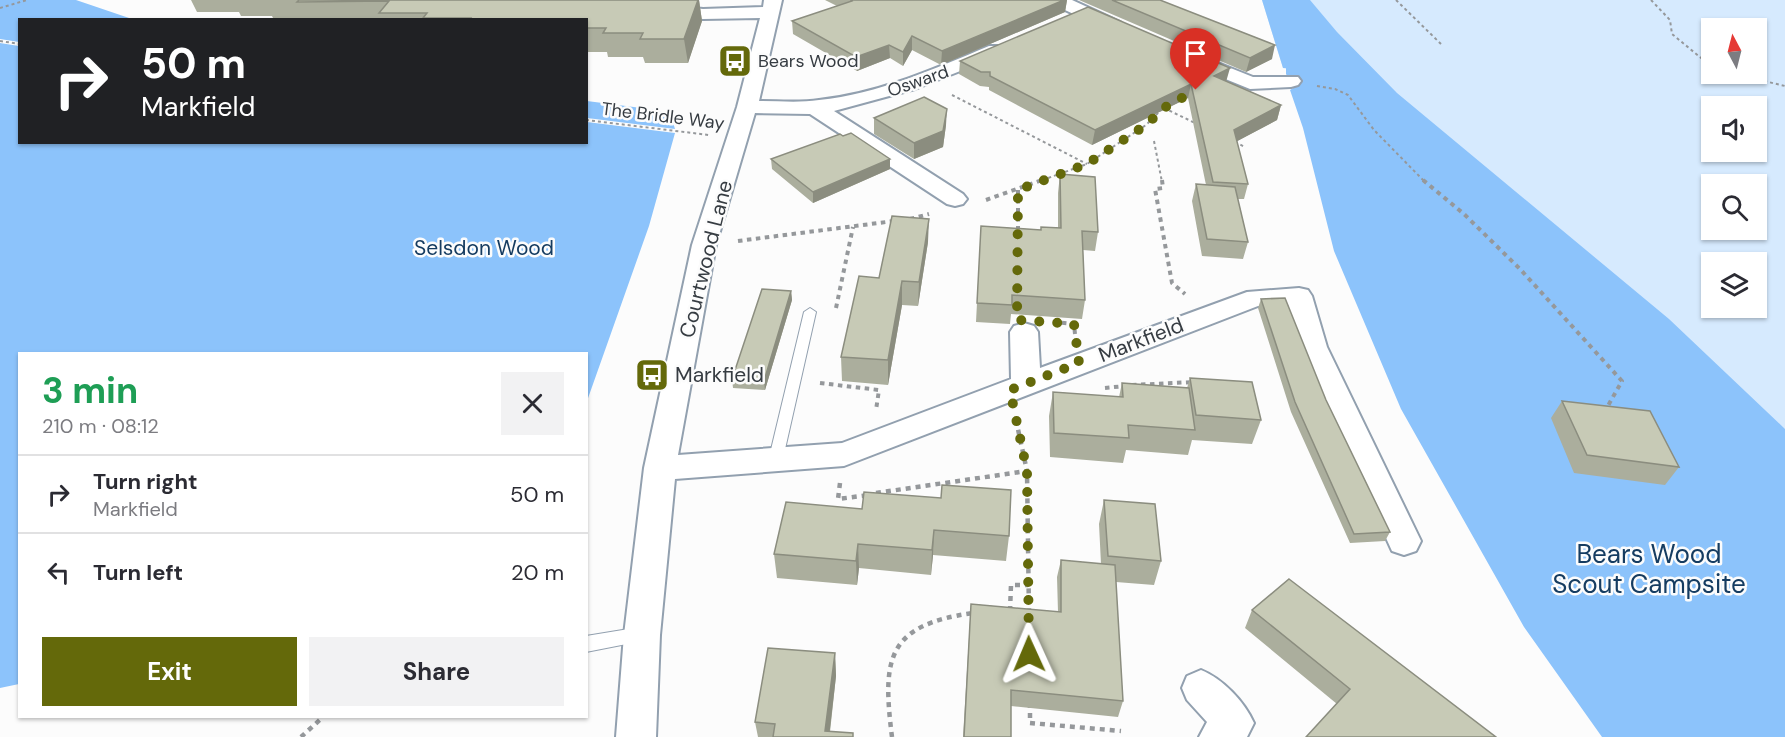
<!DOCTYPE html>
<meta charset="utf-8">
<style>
:root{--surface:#fff;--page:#f2f2f3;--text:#2b2b33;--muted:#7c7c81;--line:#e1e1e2;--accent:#64690a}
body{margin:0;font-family:"DM Sans",sans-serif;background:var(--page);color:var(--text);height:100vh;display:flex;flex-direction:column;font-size:22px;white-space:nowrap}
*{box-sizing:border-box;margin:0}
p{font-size:20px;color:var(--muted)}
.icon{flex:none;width:33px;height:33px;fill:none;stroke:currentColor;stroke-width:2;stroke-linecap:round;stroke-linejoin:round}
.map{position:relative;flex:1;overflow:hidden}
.sheet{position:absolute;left:18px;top:352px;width:570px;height:366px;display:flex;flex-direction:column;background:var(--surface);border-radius:0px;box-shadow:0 2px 4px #0004}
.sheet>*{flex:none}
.hud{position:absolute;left:18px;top:18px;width:570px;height:126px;border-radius:0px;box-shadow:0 2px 4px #0004;background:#202124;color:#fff;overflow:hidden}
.needle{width:39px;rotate:353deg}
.fabs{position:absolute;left:1701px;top:18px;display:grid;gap:12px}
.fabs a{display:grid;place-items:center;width:66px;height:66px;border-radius:0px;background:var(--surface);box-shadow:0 2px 4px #0004;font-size:30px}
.pin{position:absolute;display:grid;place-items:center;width:51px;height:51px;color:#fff;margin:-62px -26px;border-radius:50% 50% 50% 0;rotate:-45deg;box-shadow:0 0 6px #0007}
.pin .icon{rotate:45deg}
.me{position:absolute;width:66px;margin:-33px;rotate:359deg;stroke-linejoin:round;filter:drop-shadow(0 0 4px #0008)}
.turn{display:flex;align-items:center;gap:21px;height:126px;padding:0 24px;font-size:27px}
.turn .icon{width:78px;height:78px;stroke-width:2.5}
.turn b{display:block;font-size:42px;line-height:51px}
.round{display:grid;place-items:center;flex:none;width:63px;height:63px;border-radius:0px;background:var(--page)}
.head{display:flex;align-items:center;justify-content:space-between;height:102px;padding:0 24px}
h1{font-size:36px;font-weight:700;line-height:45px;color:#1e9e55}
.action{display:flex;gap:12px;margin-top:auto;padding:12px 24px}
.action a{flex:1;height:69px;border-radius:0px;background:var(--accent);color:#fff;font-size:24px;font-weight:700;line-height:69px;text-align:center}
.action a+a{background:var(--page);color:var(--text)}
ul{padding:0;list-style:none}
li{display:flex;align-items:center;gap:18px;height:78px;padding:0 24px;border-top:2px solid var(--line)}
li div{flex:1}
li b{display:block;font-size:22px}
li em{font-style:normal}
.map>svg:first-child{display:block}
.green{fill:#d6eafe;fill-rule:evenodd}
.forest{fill:#8cc3fb}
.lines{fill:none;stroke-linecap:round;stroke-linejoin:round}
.service-casing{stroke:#92a0af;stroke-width:2}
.minor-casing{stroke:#92a0af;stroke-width:4}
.path-far2{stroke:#95989b;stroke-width:2;stroke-dasharray:3 3;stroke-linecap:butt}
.path-far1{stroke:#95989b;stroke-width:4;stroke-dasharray:4.5 4.5;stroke-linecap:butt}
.path{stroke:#95989b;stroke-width:4.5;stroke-dasharray:5 5;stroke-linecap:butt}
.service{fill:#fff;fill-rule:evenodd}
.minor{fill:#fff;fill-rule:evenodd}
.wall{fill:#abae9d}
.shaded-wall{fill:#8b8d7f}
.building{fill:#c7cab6;stroke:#8b8d7f;stroke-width:1.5}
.route{stroke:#64690a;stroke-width:10;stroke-dasharray:0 18}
.labels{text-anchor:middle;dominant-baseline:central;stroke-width:5;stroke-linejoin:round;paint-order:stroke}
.far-poi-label{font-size:18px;fill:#363c42;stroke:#fcfcfc;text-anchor:start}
.far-street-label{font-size:18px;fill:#363c42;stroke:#fcfcfc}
.park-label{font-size:21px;fill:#153c61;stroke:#fcfcfc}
.street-label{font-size:21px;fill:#363c42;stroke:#fcfcfc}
.poi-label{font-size:21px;fill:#363c42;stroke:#fcfcfc;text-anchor:start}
.near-park-label{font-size:26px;fill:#153c61;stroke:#fcfcfc}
</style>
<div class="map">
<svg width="1785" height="737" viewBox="0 0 1785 737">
<rect width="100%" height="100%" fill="#fcfcfc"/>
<path class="green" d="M1262,0H1785V491L1286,74V69L1283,68ZM1712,28H1756V74H1712ZM1712,106H1756V152H1712ZM1712,184H1756V230H1712ZM1712,262H1756V308H1712Z"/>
<path class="forest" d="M0,0H76L132,19L20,20L19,42L0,39Z
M1262,0H1310L1337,32L1397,93L1669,319L1785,429V737H1602L1524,627L1401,409L1334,251L1303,128L1290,90L1295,87L1286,74V68H1283Z
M0,43L19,46L20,142H586L587,122L675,133L649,226L587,401L586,354H20L19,684L0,688Z
M587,101L657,110L671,116L675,129L587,118Z"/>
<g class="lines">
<defs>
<path id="service" d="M810,308L816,312L783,458L781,462H771L769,458L804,312Z
M641,627L647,630L650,635L647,640L586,652V636Z"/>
<path id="minor" d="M628,0H666L676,6L703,9L763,7L764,0H782L759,101C779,101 799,103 819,100C878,94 934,69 989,46H1003L1005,50L1003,54L915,89L834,111L963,194L967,199L963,204L955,206L947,204L810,114L755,113L716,245L678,455L842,443L1011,379L1010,332L1014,326L1024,323L1034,326L1038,332L1040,368L1247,292L1299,288L1308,290L1312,296L1327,347L1421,541L1416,551L1404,555L1392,551L1299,347L1288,305L1258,306L844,466L675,479L660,635L656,737H616L624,635L644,468L692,245L737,107L760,18L703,19L672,16L653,7L631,4Z
M1049,0H1072L1120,22L1123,26L1120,30H1108L1052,4Z
M1193,53L1253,77H1298L1301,81L1298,85L1291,87L1250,89L1186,63L1183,59L1186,55Z
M1201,670C1223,679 1244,701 1254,723L1247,737H1199L1207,722L1187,700L1182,688L1187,676Z"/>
</defs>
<use href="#service" class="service-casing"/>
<use href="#minor" class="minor-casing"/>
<path class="path-far2" d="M1396,0L1441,44
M1651,0L1670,20L1672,34L1712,67
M0,8L27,0
M0,41L20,44
M1735,74L1785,86
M1317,86L1335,89L1348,95L1374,130L1425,182
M952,95L1087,164
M1164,108L1195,123
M586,120L709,135
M1154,141L1162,182
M1235,142L1245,147
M1037,182L1087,164L1146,125L1161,110"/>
<path class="path-far1" d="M1162,180L1163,188L1155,189L1172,283L1185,294
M1423,180L1464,214L1520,269L1622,381L1605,411
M1018,190V231
M986,200L1042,180
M910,219L929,214
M738,241L894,221
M836,308L853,227
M1053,322L1074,324L1075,334
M820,383L879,390L876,410
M1132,385L1194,382
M1105,388L1125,386"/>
<path class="path" d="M1016,420L1027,471
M840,483L838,499L869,495
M876,493L1027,471L1029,615
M1010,611L1011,585H1028
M1030,703V723L1121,731
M301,737L323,717
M892,737C882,658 887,625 973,613"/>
<use href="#service" class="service"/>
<use href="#minor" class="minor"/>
</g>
<path class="wall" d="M191,0H699L702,21L688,63H645L643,57H608L607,52H586V20H274L272,16H241L239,12H197Z
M825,0H1067L1065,12L941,65L912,50L903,66L890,58L857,71L793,34L792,21L837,6Z
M1079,0H1160L1272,59L1246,72Z
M960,61L1226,81L1281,105L1277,120L1237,141L1248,184L1244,199H1238L1248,242L1243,259L1202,256L1192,201L1196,184L1206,185L1188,98L1092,145L989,90V87L980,86L959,74Z
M874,118L946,125L943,147L914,159L874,134Z
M771,159H890V169L813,203L772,169Z
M1060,174L1098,232L1095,251L1083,250L1085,300L1082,319L1011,314L1010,324L976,322L981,226L1041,230L1058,228V193Z
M928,242L918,306L902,305L888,385L842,381L841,357L879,278Z
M791,291L792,300L765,390L733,388L732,379Z
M1261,299L1326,400L1390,532L1385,541L1350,543L1291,412L1258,308Z
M1190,378L1261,420L1252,444L1192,440L1188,455L1126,450L1123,463L1050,457L1049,416L1053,392L1119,397L1122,383L1187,388Z
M1562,401L1679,467L1665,485L1574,473L1551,418Z
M1104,500L1161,561L1154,585L1116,582L1123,701L1118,717L1011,706V737H963L971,604L1058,612L1057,577L1061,560L1101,564L1099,524Z
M786,502L1009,536L1006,561L933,555L931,575L859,568L857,585L777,578L774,554Z
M1252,610L1496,737L1337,704L1245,628Z
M835,653L836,676L830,732L853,733V737H758L755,722Z"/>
<path class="shaded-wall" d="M698,0H699L702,21L688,63L684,39Z
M1064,0H1067L1065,12L941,65L942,51Z
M912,36V50L903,66V52Z
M889,45L890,58L857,71L856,57Z
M1275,45L1272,59L1246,72L1250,58Z
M1230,68L1226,82L1214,76Z
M1191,84L1188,98L1092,145L1095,130Z
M1281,105L1277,120L1230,145L1234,130Z
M947,109L946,125L943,147L914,159V143Z
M890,159V169L813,203V192Z
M929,219L928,242L918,306L919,282Z
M902,281V305L888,385V360Z
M791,291L792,300L765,390L764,381Z
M934,530L933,555L931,575L932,550Z
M858,544L859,568L857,585L856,561Z
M835,653L836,676L829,737L825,731Z"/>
<path class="building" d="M299,0H698L684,39H640L643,33H603L606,28H586V20H470L471,18H423L427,13H379L389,1L297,2Z
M851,0H1064L942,51L912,36L903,52L889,45L856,57L792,21L852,1Z
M1112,0H1160L1275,45L1250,58Z
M1088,7L1230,68L1214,76L1281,105L1234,130L1248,184L1213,182L1191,84L1095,130L990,76V72H981L960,61Z
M924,97L947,109L943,131L914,143L874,118Z
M851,133L890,159L813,192L771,159L840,134L843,136Z
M1060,174L1095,177L1098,232L1082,231L1085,300L1012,295V305L977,303L981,226L1041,230V227L1061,228Z
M1196,184L1235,187L1248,242L1207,239Z
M892,216L929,219L919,282L902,281L888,360L841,357L859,276L879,278Z
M762,289L791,291L764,381L732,379Z
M1285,298L1326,400L1390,532L1354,534L1295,402L1261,299Z
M1190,378L1252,382L1261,420L1196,415Z
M1122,383L1189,388L1195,430L1128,425L1129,438L1054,433L1053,392L1123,397Z
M1562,401L1650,411L1679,467L1587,455Z
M942,485L1011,490L1009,536L934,530L932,550L858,544L856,561L774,554L786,502L862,509L864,492L941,498Z
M1104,500L1155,504L1161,561L1108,556Z
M1061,560L1115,565L1123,701L1011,690V737H964L971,604L1061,612Z
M1289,579L1496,737H1306L1350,689L1252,610Z
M768,648L835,653L825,731L853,733V737H773L775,724L755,722Z"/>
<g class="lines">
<path class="route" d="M1029,654L1027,471L1010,390L1079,363L1074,324L1017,320L1018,190L1087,164L1146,125L1164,108L1196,90"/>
</g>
<defs>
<symbol id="bus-square" viewBox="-11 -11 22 22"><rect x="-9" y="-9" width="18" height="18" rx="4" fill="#64690a" stroke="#fcfcfc"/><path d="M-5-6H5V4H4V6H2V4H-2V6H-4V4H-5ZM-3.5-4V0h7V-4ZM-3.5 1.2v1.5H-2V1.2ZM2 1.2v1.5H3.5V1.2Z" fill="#fff"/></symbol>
</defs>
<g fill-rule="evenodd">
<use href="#bus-square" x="716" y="42" width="38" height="38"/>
<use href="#bus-square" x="633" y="356" width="38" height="38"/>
</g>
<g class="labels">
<g class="far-poi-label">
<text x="758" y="61">Bears Wood</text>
</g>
<g class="far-street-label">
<text transform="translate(918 81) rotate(-19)">Osward</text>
<text transform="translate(663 116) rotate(7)">The Bridle Way</text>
</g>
<g class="park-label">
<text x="484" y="248">Selsdon Wood</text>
</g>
<g class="street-label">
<text transform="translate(706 259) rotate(-76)">Courtwood Lane</text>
<text transform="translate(1141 340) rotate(-21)">Markfield</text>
</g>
<g class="poi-label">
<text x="675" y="375">Markfield</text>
</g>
<g class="near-park-label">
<text x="1649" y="554">Bears Wood<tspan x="1649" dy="30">Scout Campsite</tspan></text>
</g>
</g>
</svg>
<div class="fabs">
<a><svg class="needle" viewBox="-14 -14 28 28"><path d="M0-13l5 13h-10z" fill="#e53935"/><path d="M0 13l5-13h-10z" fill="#7c7c81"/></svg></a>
<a><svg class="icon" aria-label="sound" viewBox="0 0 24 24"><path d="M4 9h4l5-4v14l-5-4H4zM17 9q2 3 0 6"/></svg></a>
<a><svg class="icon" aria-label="search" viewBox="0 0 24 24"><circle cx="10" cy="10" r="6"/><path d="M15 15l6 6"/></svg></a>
<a><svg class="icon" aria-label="layers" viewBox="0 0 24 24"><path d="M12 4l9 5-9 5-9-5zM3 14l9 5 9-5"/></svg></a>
</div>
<div class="pin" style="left:1196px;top:90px;background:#d93025"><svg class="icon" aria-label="arrive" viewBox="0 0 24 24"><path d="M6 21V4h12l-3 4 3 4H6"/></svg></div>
<svg class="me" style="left:1029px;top:654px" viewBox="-20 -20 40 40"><path d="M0-17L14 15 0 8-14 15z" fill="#64690a" stroke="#fff" stroke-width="4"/></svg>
<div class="hud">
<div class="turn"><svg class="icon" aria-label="right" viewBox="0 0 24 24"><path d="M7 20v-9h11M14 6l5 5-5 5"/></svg><div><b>50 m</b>Markfield</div></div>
</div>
<section class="sheet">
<div class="head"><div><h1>3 min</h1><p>210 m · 08:12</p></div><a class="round"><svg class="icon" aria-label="close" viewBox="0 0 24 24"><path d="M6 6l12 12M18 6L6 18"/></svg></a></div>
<ul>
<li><svg class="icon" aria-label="right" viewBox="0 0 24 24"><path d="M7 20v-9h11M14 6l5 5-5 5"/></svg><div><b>Turn right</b><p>Markfield</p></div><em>50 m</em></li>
<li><svg class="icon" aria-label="left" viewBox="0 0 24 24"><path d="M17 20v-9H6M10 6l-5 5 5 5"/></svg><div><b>Turn left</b></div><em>20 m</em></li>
</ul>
<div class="action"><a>Exit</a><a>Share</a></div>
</section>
</div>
